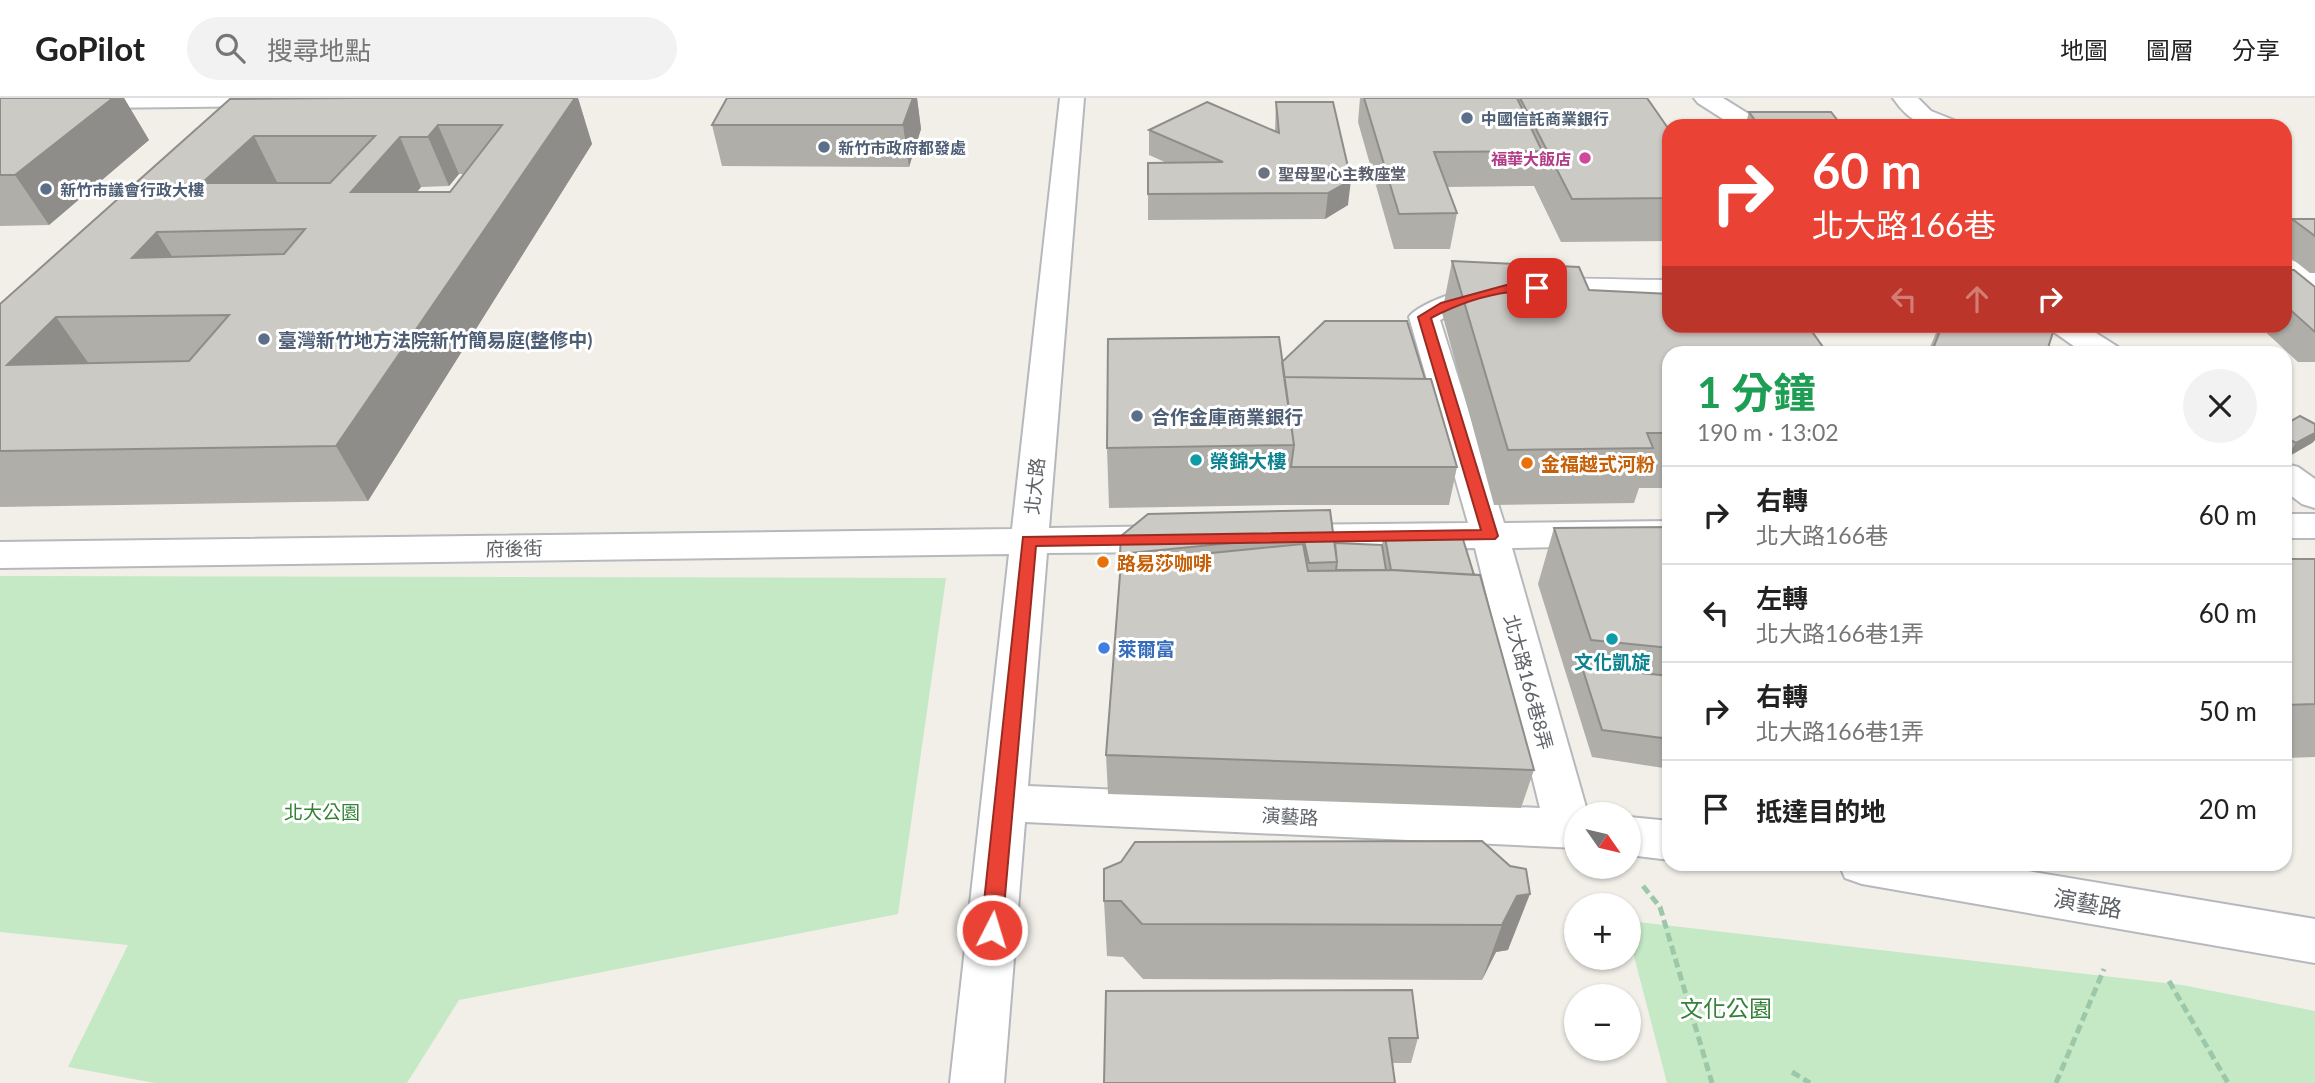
<!DOCTYPE html>
<html lang="zh-TW">
<meta charset="utf-8">
<style>
:root{--surface:#fff;--page:#f2f2f2;--text:#222;--muted:#767676;--line:#e0e0e0}
body{margin:0;font-family:Lato,"Noto Sans TC",sans-serif;background:var(--page);color:var(--text);height:100vh;display:flex;flex-direction:column;font-size:26px;white-space:nowrap}
*{box-sizing:border-box;margin:0}
p{font-size:23px;color:var(--muted)}
.icon{flex:none;width:38px;height:38px;fill:none;stroke:currentColor;stroke-width:2;stroke-linecap:round;stroke-linejoin:round}
.map{position:relative;flex:1;overflow:hidden}
.details{position:absolute;left:1662px;top:248px;width:630px;height:525px;display:flex;flex-direction:column;background:var(--surface);border-radius:21px;box-shadow:0 2px 5px #0004}
.details>*{flex:none}
.guide{position:absolute;left:1662px;top:21px;width:630px;height:214px;border-radius:21px;box-shadow:0 2px 5px #0004;background:#ea4335;color:#fff;overflow:hidden}
.needle{width:46px;rotate:124deg}
.buttons{position:absolute;left:1564px;top:704px;display:grid;gap:14px}
.buttons a{display:grid;place-items:center;width:77px;height:77px;border-radius:50%;background:var(--surface);box-shadow:0 2px 5px #0004;font-size:35px}
.pin{position:absolute;display:grid;place-items:center;width:60px;height:60px;color:#fff;margin:-30px;border-radius:14px;box-shadow:0 4px 10px #0006}
.me{position:absolute;width:77px;margin:-38px;rotate:5deg;stroke-linejoin:round;filter:drop-shadow(0 0 5px #0008)}
.turn{display:flex;align-items:center;gap:24px;height:147px;padding:0 35px;font-size:32px}
.turn .icon{width:91px;height:91px;stroke-width:2.5}
.turn b{display:block;font-size:49px;line-height:60px}
.lanes{display:flex;align-items:center;height:66px;padding:0 35px;background:#0003;justify-content:center;gap:35px;direction:ltr}
.lanes .off{opacity:.35}
.round{display:grid;place-items:center;flex:none;width:74px;height:74px;border-radius:37px;background:var(--page)}
.summary{display:flex;align-items:center;justify-content:space-between;height:119px;padding:0 35px}
h1{font-size:42px;font-weight:700;line-height:52px;color:#1e9e55}
ul{padding:0;list-style:none}
li{display:flex;align-items:center;gap:21px;height:98px;padding:0 35px;border-top:2px solid var(--line)}
li div{flex:1}
li b{display:block;font-size:26px}
li em{font-style:normal}
header{display:flex;align-items:center;gap:42px;box-sizing:border-box;height:98px;padding:0 35px;background:var(--surface);border-bottom:2px solid var(--line)}
header strong{font-size:33px}
nav{display:flex;gap:38px;margin-inline-start:auto;font-size:24px}
.search{width:490px;height:63px;background:var(--page);display:flex;align-items:center;gap:18px;box-sizing:border-box;padding:0 24px;border-radius:38px;color:var(--muted);font-size:26px}
.map>svg:first-child{display:block}
.green{fill:#c5e8c5}
.lines{fill:none;stroke-linecap:round;stroke-linejoin:round}
.minor-casing{stroke:#b5b8bc;stroke-width:4}
.path{stroke:#9cc7a9;stroke-width:5;stroke-dasharray:9 4.5;stroke-linecap:butt}
.minor{fill:#fff;fill-rule:evenodd}
.wall{fill:#afaea9;fill-rule:evenodd}
.shaded-wall{fill:#8f8d8a}
.building{fill:#cccac5;stroke:#8f8d8a;stroke-width:2;fill-rule:evenodd}
.route{fill:#ea4335;stroke:#982c22;stroke-width:2}
.service-dot{fill:#5c6f8a;stroke:#fff;stroke-width:2.5}
.hotel-dot{fill:#d1479c;stroke:#fff;stroke-width:2.5}
.worship-dot{fill:#6b7280;stroke:#fff;stroke-width:2.5}
.culture-dot{fill:#0f9aa8;stroke:#fff;stroke-width:2.5}
.food-dot{fill:#e8710a;stroke:#fff;stroke-width:2.5}
.shop-dot{fill:#3f7fe0;stroke:#fff;stroke-width:2.5}
.labels{text-anchor:middle;dominant-baseline:central;stroke-width:6;stroke-linejoin:round;paint-order:stroke}
.far-service-label{font-size:16px;font-weight:bold;fill:#4e5e75;stroke:#fff;text-anchor:start}
.far-hotel-label{font-size:16px;font-weight:bold;fill:#b23c85;stroke:#fff;text-anchor:end}
.far-worship-label{font-size:16px;font-weight:bold;fill:#5b616d;stroke:#fff;text-anchor:start}
.service-label{font-size:19px;font-weight:bold;fill:#4e5e75;stroke:#fff;text-anchor:start}
.culture-label{font-size:19px;font-weight:bold;fill:#0d838f;stroke:#fff;text-anchor:start}
.food-label{font-size:19px;font-weight:bold;fill:#c56008;stroke:#fff;text-anchor:start}
.street-label{font-size:19px;fill:#5f6368;stroke:#fff}
.shop-label{font-size:19px;font-weight:bold;fill:#366cbe;stroke:#fff;text-anchor:start}
.park-label{font-size:19px;fill:#348238;stroke:#fff}
.near-street-label{font-size:23px;fill:#5f6368;stroke:#fff}
.near-park-label{font-size:23px;fill:#348238;stroke:#fff}
</style>
<header>
<strong>GoPilot</strong>
<div class="search"><svg class="icon" aria-label="search" viewBox="0 0 24 24"><circle cx="10" cy="10" r="6"/><path d="M15 15l6 6"/></svg>搜尋地點</div>
<nav><a>地圖</a><a>圖層</a><a>分享</a></nav>
</header>
<div class="map">
<svg width="2315" height="985" viewBox="0 0 2315 985">
<rect width="100%" height="100%" fill="#f1efe8"/>
<path class="green" d="M0,478L946,480L898,816L459,902L407,985H155L68,969L128,847L0,834Z
M1629,823L2182,887L2315,913V985H1667L1629,839Z"/>
<g class="lines">
<defs>
<path id="minor" d="M0,0H292L293,1L289,6L281,8L0,11Z
M1060,0H1084L1049,430L1174,428L1187,432L1192,441L1187,450L1174,454L1047,455L1028,688L1540,710L1475,450L1283,453L1270,449L1265,440L1270,431L1283,427L1468,425L1409,219C1421,202 1491,182 1513,181C1565,179 1618,182 1670,182V200C1597,199 1505,187 1440,222L1504,425L1670,423V447L1512,450L1588,716H1577V750L1025,724L1004,985H950L1009,456L0,470V444L1012,431Z
M1694,0H1723L1760,23L1763,28H1734L1698,5Z
M1893,0H1918L1931,13L1956,23L1959,28C1926,28 1913,29 1893,0Z
M2286,160L2315,171V191L2286,179Z
M2050,228H2085L2118,249L2122,256H2085L2054,234Z
M2286,366L2298,369L2315,381V410L2302,406L2286,394Z
M2286,416H2315V440H2286Z
M1629,719L1670,723V762L1629,757Z
M1839,766H1986L2315,821V865L1862,786L1845,780Z"/>
</defs>
<use href="#minor" class="minor-casing"/>
<path class="path" d="M1643,788L1660,809L1712,985
M2169,883L2228,985
M1792,974L1810,985
M2056,985L2104,871"/>
<use href="#minor" class="minor"/>
</g>
<path class="wall" d="M0,0H124L149,42L49,127L0,128Z
M578,0L592,46L368,403L0,409V206L230,1ZM459,76H464L450,94H417L421,89L449,88Z
M917,0L921,31L909,69L722,68L712,27Z
M1360,0H1647L1670,33V143L1561,144L1534,88L1447,89L1457,115L1450,151H1394L1358,24Z
M1276,4L1348,107L1325,121L1148,122V65H1167L1149,57V32L1275,33Z
M1749,14L1842,28H1745Z
M2292,121H2315V175H2310L2286,156V131Z
M1452,163L1589,192L1670,256V390H1639L1634,405L1494,407L1442,215Z
M2286,172L2315,189V264H2298L2259,228H2286Z
M1939,228H2055L2046,256H1927Z
M1282,264L1425,281L1457,369L1449,407H1288L1109,410L1107,350Z
M2286,326H2315V342L2312,345L2286,360Z
M1330,412L1335,445L1382,447L1384,434L1534,672L1521,710L1108,696L1106,657L1121,464V438Z
M1670,429V671L1592,659L1538,486L1554,430Z
M2286,461H2315V659L2286,660Z
M1482,743L1508,852L1496,854L1482,882L1143,881L1123,859L1107,858L1104,803Z
M1106,893L1418,940L1411,965H1392Z"/>
<path class="shaded-wall" d="M113,0H124L149,42L49,127L15,77Z
M575,0H578L592,46L368,403L336,348Z
M913,0H917L921,31L909,69L903,27Z
M438,27L459,76L449,88L428,39Z
M254,38L279,88L202,85Z
M400,39L421,89L375,145L351,94Z
M1351,82L1348,107L1325,121L1328,95Z
M157,134L189,186L132,160Z
M56,219L94,273L7,267Z
M2315,335V342L2312,345L2286,360L2296,345Z
M1530,796L1508,852L1496,854L1482,882L1502,827L1517,798Z"/>
<path class="building" d="M0,0H113L15,77H0Z
M350,0H575L336,348L0,353V206L230,1ZM438,27H502L450,94H351L400,39H428ZM254,38H375L330,85H202ZM305,131L284,156L132,160L157,134ZM229,217L189,263L7,267L56,219Z
M727,0H913L903,27H712Z
M1364,0H1517L1542,53L1434,54L1457,115L1399,116Z
M1520,0H1647L1670,33V100L1572,101Z
M1207,4L1279,35L1276,4H1333L1351,82L1328,95L1148,96V65L1223,64L1149,32Z
M1749,14H1831L1842,28H1759Z
M2292,121H2315V138Z
M1452,163L1579,169L1589,192L1670,196V228H1808L1828,256H1670V335H1647L1653,350L1508,352Z
M2286,172H2294L2315,189V234L2286,208Z
M1325,223H1407L1425,281L1284,279L1282,264Z
M1942,228H2055L2046,256H1931Z
M1279,239L1294,347L1107,350L1108,241Z
M1284,279L1431,281L1457,369H1291L1294,347Z
M2300,318L2315,326V335L2296,345L2286,340V326Z
M1330,412L1337,464L1309,465L1303,438L1120,456L1121,438L1148,416Z
M1670,429V550L1591,542L1554,430Z
M1384,434L1462,438L1474,477L1391,472Z
M1335,445L1382,447L1386,472H1336L1337,464Z
M1303,446L1308,473L1395,472L1480,477L1534,672L1106,657L1121,464Z
M2286,461H2315V606L2286,607Z
M1582,569L1670,578V641L1602,632Z
M1482,743L1510,768L1526,771L1530,796L1517,798L1502,827L1142,826L1121,803H1104V771L1121,764L1135,744Z
M1412,892L1418,940H1389L1395,985H1104L1106,893Z"/>
<path class="route" d="M1510,186L1537,187L1543,190C1534,197 1522,192 1511,194C1484,197 1454,208 1431,220L1498,438L1495,441L1036,448L1002,832L999,838L992,841L984,838L981,832L1023,439L1481,432L1418,219L1441,205Z"/>
<g class="service-dot">
<circle cx="1467" cy="20" r="7"/>
<circle cx="824" cy="49" r="7"/>
<circle cx="46" cy="91" r="7"/>
<circle cx="264" cy="241" r="7"/>
<circle cx="1137" cy="318" r="7"/>
</g>
<circle class="hotel-dot" cx="1585" cy="60" r="7"/>
<circle class="worship-dot" cx="1264" cy="75" r="7"/>
<g class="culture-dot">
<circle cx="1196" cy="362" r="7"/>
<circle cx="1612" cy="541" r="7"/>
</g>
<g class="food-dot">
<circle cx="1527" cy="365" r="7"/>
<circle cx="1103" cy="464" r="7"/>
</g>
<circle class="shop-dot" cx="1104" cy="550" r="7"/>
<g class="labels">
<g class="far-service-label">
<text x="1481" y="20">中國信託商業銀行</text>
<text x="838" y="49">新竹市政府都發處</text>
<text x="60" y="91">新竹市議會行政大樓</text>
</g>
<g class="far-hotel-label">
<text x="1571" y="60">福華大飯店</text>
</g>
<g class="far-worship-label">
<text x="1278" y="75">聖母聖心主教座堂</text>
</g>
<g class="service-label">
<text x="278" y="241">臺灣新竹地方法院新竹簡易庭(整修中)</text>
<text x="1151" y="318">合作金庫商業銀行</text>
</g>
<g class="culture-label">
<text x="1210" y="362">榮錦大樓</text>
<text x="1612" y="563" text-anchor="middle">文化凱旋</text>
</g>
<g class="food-label">
<text x="1541" y="365">金福越式河粉</text>
<text x="1117" y="464">路易莎咖啡</text>
</g>
<g class="street-label">
<text transform="translate(1034 388) rotate(-84)">北大路</text>
<text transform="translate(514 450) rotate(-1)">府後街</text>
<text transform="translate(1529 584) rotate(75)">北大路166巷8弄</text>
<text transform="translate(1290 718) rotate(3)">演藝路</text>
</g>
<g class="shop-label">
<text x="1118" y="550">萊爾富</text>
</g>
<g class="park-label">
<text x="322" y="713">北大公園</text>
</g>
<g class="near-street-label">
<text transform="translate(2088 805) rotate(10)">演藝路</text>
</g>
<g class="near-park-label">
<text x="1726" y="910">文化公園</text>
</g>
</g>
</svg>
<div class="buttons">
<a><svg class="needle" viewBox="-14 -14 28 28"><path d="M0-13l5 13h-10z" fill="#e53935"/><path d="M0 13l5-13h-10z" fill="#767676"/></svg></a>
<a>+</a>
<a>−</a>
</div>
<div class="pin" style="left:1537px;top:190px;background:#d93025"><svg class="icon" aria-label="arrive" viewBox="0 0 24 24"><path d="M6 21V4h12l-3 4 3 4H6"/></svg></div>
<svg class="me" style="left:992px;top:832px" viewBox="-20 -20 40 40"><circle r="17" fill="#ea4335" stroke="#fff" stroke-width="3"/><path d="M0-11L8 9 0 5-8 9z" fill="#fff"/></svg>
<div class="guide">
<div class="turn"><svg class="icon" aria-label="right" viewBox="0 0 24 24"><path d="M7 20v-9h11M14 6l5 5-5 5"/></svg><div><b>60 m</b>北大路166巷</div></div>
<div class="lanes"><svg class="icon off" aria-label="left" viewBox="0 0 24 24"><path d="M17 20v-9H6M10 6l-5 5 5 5"/></svg><svg class="icon off" aria-label="ahead" viewBox="0 0 24 24"><path d="M12 20V5M6 11l6-6 6 6"/></svg><svg class="icon" aria-label="right" viewBox="0 0 24 24"><path d="M7 20v-9h11M14 6l5 5-5 5"/></svg></div>
</div>
<section class="details">
<div class="summary"><div><h1>1 分鐘</h1><p>190 m · 13:02</p></div><a class="round"><svg class="icon" aria-label="close" viewBox="0 0 24 24"><path d="M6 6l12 12M18 6L6 18"/></svg></a></div>
<ul>
<li><svg class="icon" aria-label="right" viewBox="0 0 24 24"><path d="M7 20v-9h11M14 6l5 5-5 5"/></svg><div><b>右轉</b><p>北大路166巷</p></div><em>60 m</em></li>
<li><svg class="icon" aria-label="left" viewBox="0 0 24 24"><path d="M17 20v-9H6M10 6l-5 5 5 5"/></svg><div><b>左轉</b><p>北大路166巷1弄</p></div><em>60 m</em></li>
<li><svg class="icon" aria-label="right" viewBox="0 0 24 24"><path d="M7 20v-9h11M14 6l5 5-5 5"/></svg><div><b>右轉</b><p>北大路166巷1弄</p></div><em>50 m</em></li>
<li><svg class="icon" aria-label="arrive" viewBox="0 0 24 24"><path d="M6 21V4h12l-3 4 3 4H6"/></svg><div><b>抵達目的地</b></div><em>20 m</em></li>
</ul>
</section>
</div>
